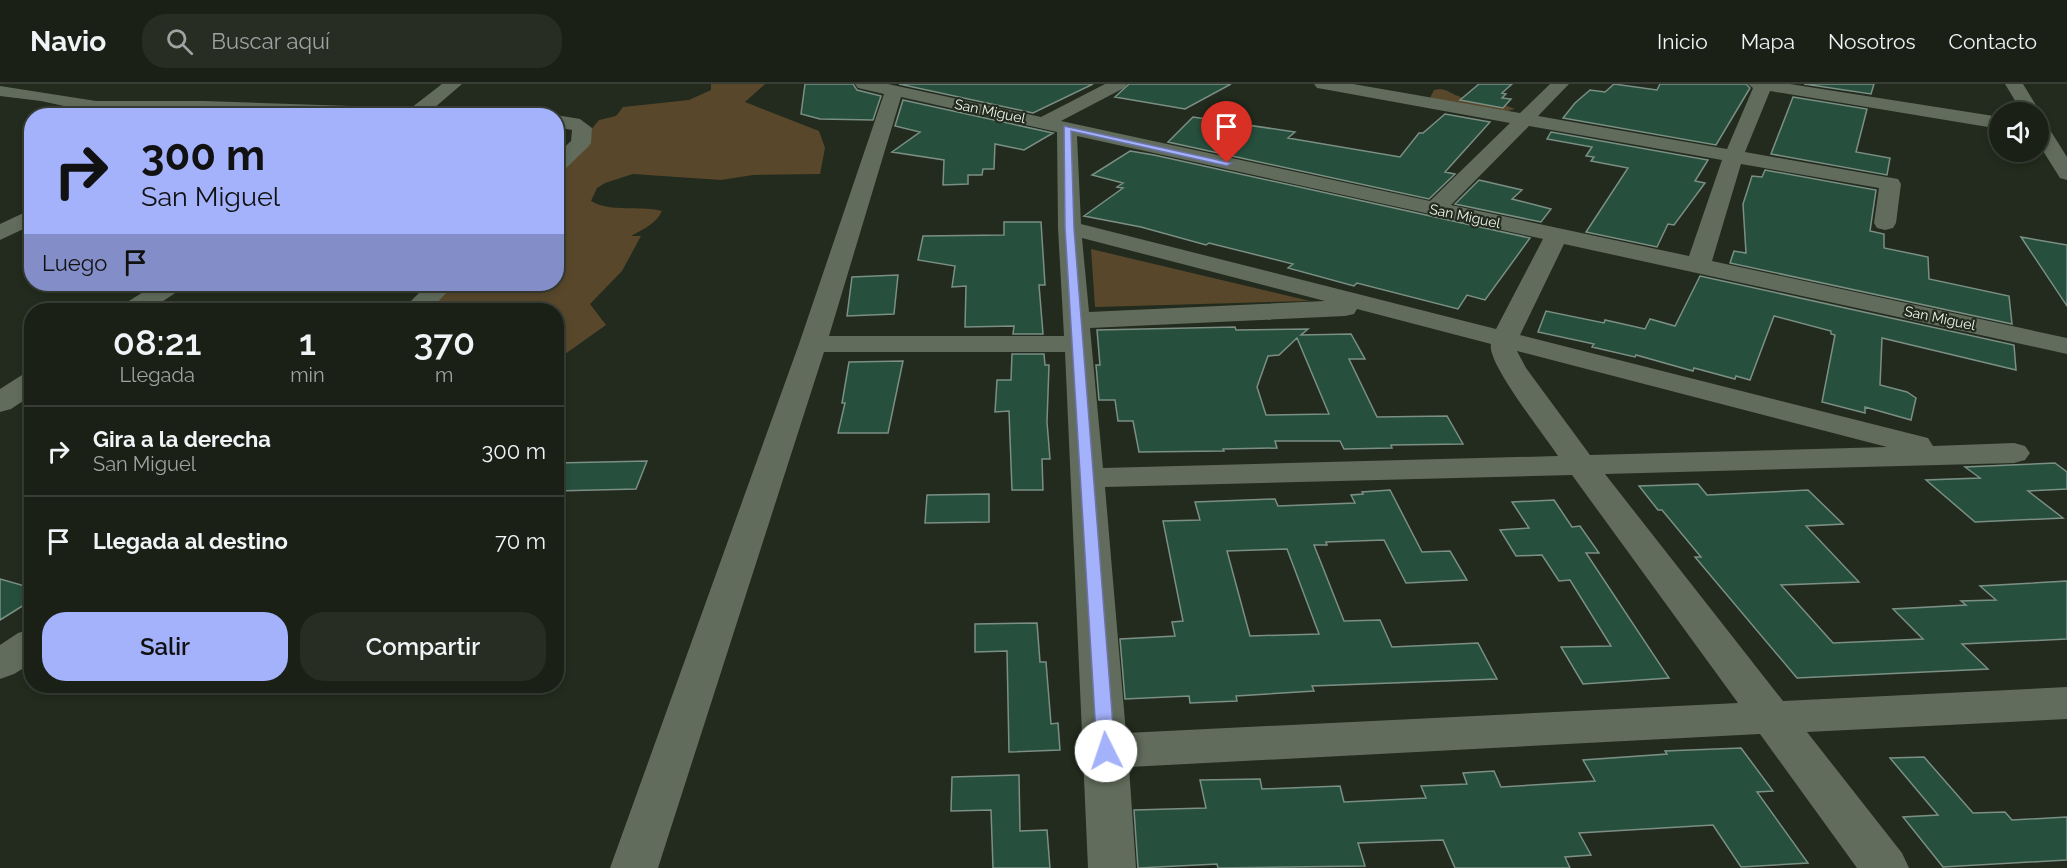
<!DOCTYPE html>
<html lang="es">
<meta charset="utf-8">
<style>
:root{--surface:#1a2016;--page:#272d23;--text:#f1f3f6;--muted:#9fa3a1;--line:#383e35;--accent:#a4b2fc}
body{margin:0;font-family:Raleway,sans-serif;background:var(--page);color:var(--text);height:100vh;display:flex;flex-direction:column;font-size:22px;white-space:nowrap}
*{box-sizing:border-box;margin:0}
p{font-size:20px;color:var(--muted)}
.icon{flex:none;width:33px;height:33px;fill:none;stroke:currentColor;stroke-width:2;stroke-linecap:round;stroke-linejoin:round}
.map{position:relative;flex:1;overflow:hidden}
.side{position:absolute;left:24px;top:219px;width:540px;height:390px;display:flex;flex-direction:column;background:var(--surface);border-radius:24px;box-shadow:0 3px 9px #0003,0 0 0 2px var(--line)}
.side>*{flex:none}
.guide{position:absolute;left:24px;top:24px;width:540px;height:183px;border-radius:24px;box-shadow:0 3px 9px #0003,0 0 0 2px var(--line);background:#a4b2fc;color:#111;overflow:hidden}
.fabs{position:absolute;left:1989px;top:18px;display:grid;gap:12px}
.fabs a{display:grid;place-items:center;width:60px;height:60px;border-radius:50%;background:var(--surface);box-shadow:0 3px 9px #0003,0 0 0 2px var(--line);font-size:30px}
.pin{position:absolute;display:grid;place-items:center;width:51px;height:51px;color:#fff;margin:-62px -26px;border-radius:50% 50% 50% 0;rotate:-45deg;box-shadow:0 0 6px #0007}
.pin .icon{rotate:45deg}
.me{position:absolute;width:66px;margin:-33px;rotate:356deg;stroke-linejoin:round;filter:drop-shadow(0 0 4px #0008)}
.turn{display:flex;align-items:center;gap:21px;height:126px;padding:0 18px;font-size:27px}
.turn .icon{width:78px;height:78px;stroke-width:2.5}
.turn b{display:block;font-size:42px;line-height:51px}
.then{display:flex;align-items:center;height:57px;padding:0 18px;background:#0003;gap:12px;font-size:22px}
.eta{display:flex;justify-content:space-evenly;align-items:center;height:102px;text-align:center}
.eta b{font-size:36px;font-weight:600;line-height:42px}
.button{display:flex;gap:12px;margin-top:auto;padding:12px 18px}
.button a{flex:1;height:69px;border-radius:24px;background:var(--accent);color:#111;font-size:24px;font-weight:600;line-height:69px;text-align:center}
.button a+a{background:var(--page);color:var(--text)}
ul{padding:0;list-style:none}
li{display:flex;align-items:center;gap:18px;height:90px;padding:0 18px;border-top:2px solid var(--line)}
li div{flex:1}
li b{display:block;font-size:22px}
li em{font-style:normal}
header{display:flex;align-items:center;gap:36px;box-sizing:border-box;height:84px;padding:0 30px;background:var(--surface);border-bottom:2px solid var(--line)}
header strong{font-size:28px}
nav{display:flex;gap:33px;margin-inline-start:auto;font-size:21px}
.search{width:420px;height:54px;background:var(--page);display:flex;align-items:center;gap:15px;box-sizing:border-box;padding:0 21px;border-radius:24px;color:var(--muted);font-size:22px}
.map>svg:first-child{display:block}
.green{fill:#58472b}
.building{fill:#274f3d;stroke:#7b8f85;stroke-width:1.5;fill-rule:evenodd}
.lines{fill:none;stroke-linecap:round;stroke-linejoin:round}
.minor{fill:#616c5c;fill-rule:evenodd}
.route{fill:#a4b2fc;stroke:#6b74a4;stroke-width:1.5}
.labels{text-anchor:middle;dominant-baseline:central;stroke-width:4.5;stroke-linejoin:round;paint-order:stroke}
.far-street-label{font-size:14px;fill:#eff5ec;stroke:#222b1d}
</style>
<header>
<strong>Navio</strong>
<div class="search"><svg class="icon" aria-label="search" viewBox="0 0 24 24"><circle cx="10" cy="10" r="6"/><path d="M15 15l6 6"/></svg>Buscar aquí</div>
<nav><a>Inicio</a><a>Mapa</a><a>Nosotros</a><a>Contacto</a></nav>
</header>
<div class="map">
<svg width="2067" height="784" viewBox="0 0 2067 784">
<rect width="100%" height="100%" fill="#222b1d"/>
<path class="green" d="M711,0H765L745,18L819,47L825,64L820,90L753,91L721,96L633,90L605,99L597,104L591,117C611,129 640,121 662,127C656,140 643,145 631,152H641L622,187L590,220L606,241L558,275L557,276L556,226H422L451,200H556L557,87L599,36L616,32L623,23L689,16L711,6Z
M1440,5C1448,6 1450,9 1458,12C1476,20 1497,16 1515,25L1504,28L1430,14L1434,6Z
M1091,165L1310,217L1095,223Z"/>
<path class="building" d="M805,0H853L857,6L881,12L873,36L820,35L801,30Z
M899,0H1093L1033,29Z
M1129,0H1231L1185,25L1115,13Z
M1479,0H1512L1502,9L1506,10L1502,14L1511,15L1503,24L1460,16Z
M1614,0L1657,6L1660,0H1746L1750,4L1716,61L1563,34L1575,19L1590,6L1605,8Z
M1804,0H1874L1871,10Z
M1793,13L1867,25L1856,68L1890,74L1887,91L1771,70Z
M903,16L1053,49L1024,66L995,60L994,85H983L982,91H968V100L943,101L944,76L892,68L920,48L895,42Z
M1445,30L1490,38L1445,88L1455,90L1429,115L1168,58L1193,33L1295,48L1288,54L1400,73L1419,49H1423Z
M1551,48L1708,76L1695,97L1705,99L1674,141L1668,140L1657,163L1586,148L1628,84L1591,77L1594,73L1586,72L1592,63L1547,55Z
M1130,67L1154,71L1530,154L1485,216L1467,211L1458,225L1357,199L1354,202L1288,184L1293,180L1209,159L1206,161L1141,143L1084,132L1123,104L1117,103L1123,99L1092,91Z
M1765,86L1876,106L1870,147L1884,150V164L1928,173L1929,195L2009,212L2012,240L1730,179L1734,167L1746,169L1743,120L1752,92L1762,93Z
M1479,96L1522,106L1512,115L1551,125L1541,138L1455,120Z
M1004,138H1041L1045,201H1039L1043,250H1013L1014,242L965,243L966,202L952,203L955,182L918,176L923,152L1004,151Z
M2021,153L2067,161V222Z
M898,191L894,230L847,232L852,193Z
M1700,192L2014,261L2016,286L1882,254L1880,301L1907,308L1916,314L1911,336L1865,323V329L1822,318L1835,251L1831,250V247L1774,232L1750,296L1736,292L1735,295L1694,284L1693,287L1636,271L1635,273L1592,263L1594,260L1538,248L1546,227L1604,239L1605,236L1645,245L1650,235L1675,242Z
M1235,243L1236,246L1308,245L1301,251L1351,250L1365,275H1349L1377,333L1447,332L1463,360L1391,361L1392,364L1344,365L1340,357H1275L1277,364L1223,365L1224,367L1139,368L1133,337H1118L1115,316H1099L1096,281H1100L1097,246ZM1297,254L1329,330L1266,331L1257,303L1268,272L1279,271Z
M1012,270H1044L1045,281H1049L1047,338L1050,375H1042L1043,406H1012L1009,327L995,328L997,296H1011Z
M903,277L888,349H838L845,319H842L849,278Z
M647,377L636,405L556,407V379Z
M2055,379L2067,388V405L2028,407L2063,434L1975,438L1926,396L1980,394L1965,383Z
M1698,400L1707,411L1808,406L1843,440L1806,442L1859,498L1781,501L1833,559L1923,555L1893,525L1966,521L1961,517L1996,516L1980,502L2067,497V555L1962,560L1988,585L1797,594L1695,473H1701L1662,426H1658L1639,402Z
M1390,406L1422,468L1450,467L1467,496L1406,499L1384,456L1326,458L1327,461H1314L1344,537L1380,536L1392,563L1478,559L1497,595L1312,602L1314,607L1236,612L1237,617L1190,619L1189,612L1125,615L1120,555L1175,552L1172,538L1183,537L1163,437L1200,436L1195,418L1275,415L1278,422L1355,419L1351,411L1363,410L1362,408ZM1287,465L1319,550L1250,552L1227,467Z
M989,410V438L925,439L927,411Z
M1554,416L1572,443L1580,442L1599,469H1586L1669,594L1583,600L1561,563L1611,562L1570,496L1559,497L1542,471L1516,472L1500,446L1529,444L1512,418Z
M0,495L32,504V516L0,536Z
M1037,539L1040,578H1046L1051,640L1058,639L1060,666L1009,668L1007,567L975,568V540Z
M1741,664L1773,707L1757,708L1808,779L1741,783L1713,741L1579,749L1591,771L1565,773L1570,784H1455L1443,756L1358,759L1365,782L1218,784L1217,780L1138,784L1134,726L1206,724L1200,696L1260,695L1262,705L1340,702L1344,718L1426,714L1421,702L1467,700L1463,689L1494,687L1501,703L1595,697L1583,676L1667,670L1665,667Z
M1924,673L1973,729L2005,728L2012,736L2067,733V776L1943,783L1903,733L1938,731L1890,674Z
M1019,691L1020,747L1047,746L1050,784H993L991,726L951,727L952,693Z"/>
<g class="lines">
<path class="minor" d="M442,0H462L433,25L487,26L494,28L496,32L96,29L41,17L0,12V2L96,17H204L411,24Z
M855,0H888L1041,33L1105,0H1127L1124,4L1061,37L1430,117L1510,39L1323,5L1317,4L1314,0H1353L1520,29L1550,0H1569L1538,32L1727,65L1753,4L1748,0H1790L2000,33V45L1770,7L1745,68L1898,95L1901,100L1896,139L1893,144L1885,146L1877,144L1874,139L1879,104L1741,80L1712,177L2067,254V270L1564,160L1520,251L1928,354L1933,362L2014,359L2025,362L2030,369L2025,376L2014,379L1605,390L1783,617L2067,603V635L1807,648L1902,769L1909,784H1857L1760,650L1129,683L1136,784H1088L1065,268H824L658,784H610L799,260L884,10L858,4ZM901,13L1057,48L1058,144L1064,252H829ZM1529,42L1722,76L1689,172L1451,121ZM1077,52L1543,155L1496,245L1081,140ZM1082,154L1325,217L1089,228ZM1357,225L1491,260C1486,278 1545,352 1558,372L1103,384L1090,244L1345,232L1354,230ZM1517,267L1887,363L1590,371L1526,284ZM1572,391L1738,619L1126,649L1105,403Z
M2005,0H2023L2040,28L2038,31V28H2022Z
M556,31L580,35L592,44L591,59L588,63L563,87L556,89V71L571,57L572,46L556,43Z
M2038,36L2045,38L2067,73V96L2060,94L2038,59Z
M32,125V141L0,156V140Z
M156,200H185L181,205L150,226H120L124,220Z
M428,200H455L430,226H402Z
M32,288V311L11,325L0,328V305L22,291Z
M32,545V579L14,590L0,595V561L18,549Z"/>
</g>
<path class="route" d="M1064,42L1232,79L1227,82L1071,47L1074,144L1115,667L1113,672L1106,674L1100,672L1097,667L1065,144Z"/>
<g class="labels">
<g class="far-street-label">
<text transform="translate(990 27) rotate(12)">San Miguel</text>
<text transform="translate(1465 132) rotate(12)">San Miguel</text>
<text transform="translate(1940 234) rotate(12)">San Miguel</text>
</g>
</g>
</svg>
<div class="fabs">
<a><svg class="icon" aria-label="sound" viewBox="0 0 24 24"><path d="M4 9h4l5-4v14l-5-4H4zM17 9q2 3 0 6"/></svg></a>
</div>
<div class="pin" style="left:1227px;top:79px;background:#d93025"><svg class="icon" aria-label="arrive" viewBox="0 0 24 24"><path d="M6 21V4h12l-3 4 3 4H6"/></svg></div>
<svg class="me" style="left:1106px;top:667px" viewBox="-20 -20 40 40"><circle r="19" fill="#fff"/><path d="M0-13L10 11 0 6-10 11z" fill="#a4b2fc"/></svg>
<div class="guide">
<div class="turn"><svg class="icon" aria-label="right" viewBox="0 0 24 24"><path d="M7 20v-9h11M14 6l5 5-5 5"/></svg><div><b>300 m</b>San Miguel</div></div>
<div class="then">Luego<svg class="icon" aria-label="arrive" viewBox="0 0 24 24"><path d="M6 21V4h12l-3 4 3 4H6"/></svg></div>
</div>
<section class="side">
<div class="eta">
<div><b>08:21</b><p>Llegada</p></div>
<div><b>1</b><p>min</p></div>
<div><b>370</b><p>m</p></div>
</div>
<ul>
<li><svg class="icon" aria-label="right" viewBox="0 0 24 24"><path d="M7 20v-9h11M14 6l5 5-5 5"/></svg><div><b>Gira a la derecha</b><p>San Miguel</p></div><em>300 m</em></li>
<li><svg class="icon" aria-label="arrive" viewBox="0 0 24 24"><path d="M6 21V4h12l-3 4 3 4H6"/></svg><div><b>Llegada al destino</b></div><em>70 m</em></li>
</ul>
<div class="button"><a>Salir</a><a>Compartir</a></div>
</section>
</div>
